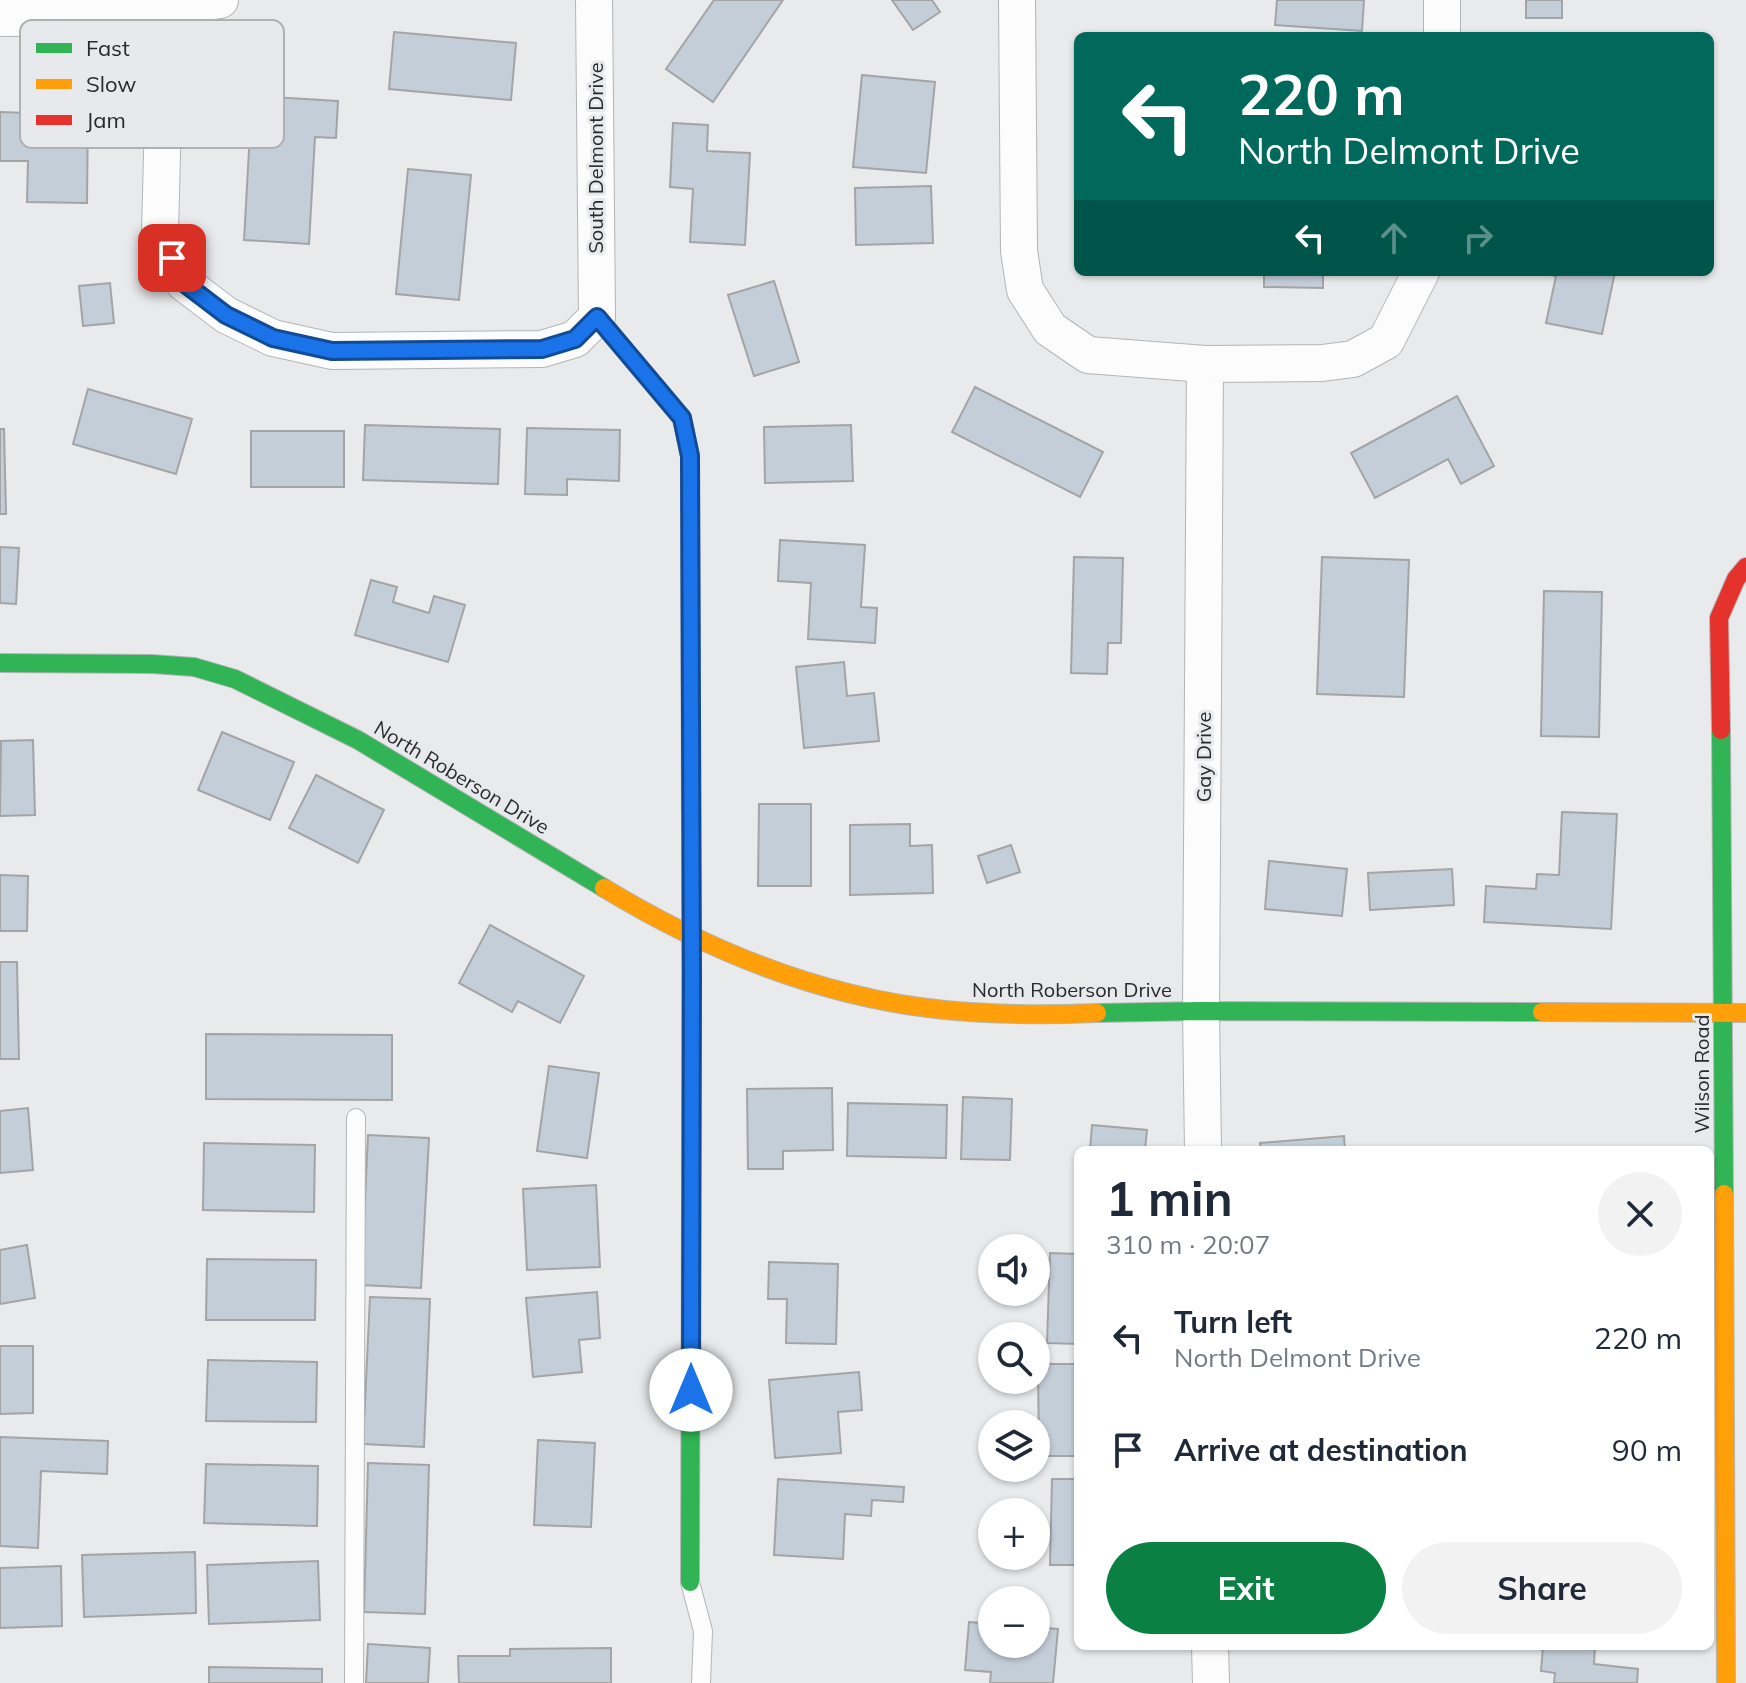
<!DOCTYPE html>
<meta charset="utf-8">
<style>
:root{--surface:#fff;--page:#f2f2f3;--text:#1f2937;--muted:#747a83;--accent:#0b8043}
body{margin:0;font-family:Mulish,sans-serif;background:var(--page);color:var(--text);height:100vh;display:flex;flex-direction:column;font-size:30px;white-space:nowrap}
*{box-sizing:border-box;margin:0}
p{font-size:26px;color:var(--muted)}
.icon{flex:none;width:44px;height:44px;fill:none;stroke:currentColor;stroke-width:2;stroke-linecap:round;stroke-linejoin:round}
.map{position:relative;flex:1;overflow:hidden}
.sheet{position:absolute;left:1074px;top:1146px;width:640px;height:504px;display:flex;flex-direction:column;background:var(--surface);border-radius:12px;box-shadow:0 2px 6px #0004}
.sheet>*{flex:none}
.guide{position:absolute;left:1074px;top:32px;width:640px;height:244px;border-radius:12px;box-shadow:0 2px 6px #0004;background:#00695c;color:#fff;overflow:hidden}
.controls{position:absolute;left:978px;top:1234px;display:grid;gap:16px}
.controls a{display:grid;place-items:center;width:72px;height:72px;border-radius:50%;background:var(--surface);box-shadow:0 2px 6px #0004;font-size:40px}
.pin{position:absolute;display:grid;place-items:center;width:68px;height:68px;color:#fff;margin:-34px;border-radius:16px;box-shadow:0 4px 12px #0006}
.me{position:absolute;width:88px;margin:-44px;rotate:0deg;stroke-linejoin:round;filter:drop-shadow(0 0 6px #0008)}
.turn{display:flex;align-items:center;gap:28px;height:168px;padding:0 32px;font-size:36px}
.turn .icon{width:104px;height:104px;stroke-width:2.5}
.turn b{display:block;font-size:56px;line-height:68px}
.lanes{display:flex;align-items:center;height:76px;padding:0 32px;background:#0003;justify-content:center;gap:40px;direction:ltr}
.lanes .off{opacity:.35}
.round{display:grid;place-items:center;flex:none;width:84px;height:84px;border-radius:42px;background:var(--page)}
.head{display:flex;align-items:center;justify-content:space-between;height:136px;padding:0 32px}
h1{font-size:48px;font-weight:700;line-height:60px}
.button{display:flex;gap:16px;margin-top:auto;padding:16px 32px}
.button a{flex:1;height:92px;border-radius:48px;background:var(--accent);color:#fff;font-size:32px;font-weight:700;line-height:92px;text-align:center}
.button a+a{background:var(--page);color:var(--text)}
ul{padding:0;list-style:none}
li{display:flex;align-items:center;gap:24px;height:112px;padding:0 32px}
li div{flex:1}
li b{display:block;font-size:30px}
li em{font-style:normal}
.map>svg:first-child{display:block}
.building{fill:#c4ced9;stroke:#a3a4a5;stroke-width:2}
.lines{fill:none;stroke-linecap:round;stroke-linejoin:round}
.lane-casing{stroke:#b4b5b6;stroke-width:20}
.street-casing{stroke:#b4b5b6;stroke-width:38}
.fast-casing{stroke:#b4b5b6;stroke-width:20}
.slow-casing{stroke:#b4b5b6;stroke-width:20}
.jam-casing{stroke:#b4b5b6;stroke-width:20}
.lane{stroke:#fcfcfc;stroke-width:18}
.street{stroke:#fcfcfc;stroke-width:36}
.fast{stroke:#30b455;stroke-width:18}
.slow{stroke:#ff9f0a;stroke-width:18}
.jam{stroke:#e5322d;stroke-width:18}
.route-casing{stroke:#114b97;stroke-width:20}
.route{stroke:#1a73e8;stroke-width:14}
.labels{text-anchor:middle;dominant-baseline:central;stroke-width:6;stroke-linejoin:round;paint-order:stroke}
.street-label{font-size:20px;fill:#292a2b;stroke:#e7e9ed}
.key{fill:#e7e9ed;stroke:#aeb0b3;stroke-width:2}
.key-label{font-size:22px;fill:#292a2b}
</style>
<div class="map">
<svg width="1746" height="1683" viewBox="0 0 1746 1683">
<rect width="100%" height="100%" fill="#e8eaec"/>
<path class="building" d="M714,0H783L713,102L666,69Z
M892,0H932L940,12L913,30Z
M1277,0H1364L1362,31L1275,25Z
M1526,0H1562V18H1526Z
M394,32L516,43L511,100L389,89Z
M862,75L935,82L926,173L853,167Z
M252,96L338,101L336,138L315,137L309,244L244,240Z
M28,107L88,108L87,203L27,202L28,161H0V112L28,113Z
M673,123L708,125L707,151L750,153L745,245L690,242L693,189L670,187Z
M408,169L471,175L459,300L396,294Z
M931,186L933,243L856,245L855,188Z
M1264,272H1323V288L1264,287Z
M1534,272H1615L1602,334L1546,323L1556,276Z
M774,281L799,362L754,376L728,295Z
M110,283L114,323L83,326L79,286Z
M975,387L1103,452L1080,497L952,432Z
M88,389L192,419L176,474L73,444Z
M1457,396L1494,466L1461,484L1448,459L1375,498L1351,453Z
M365,425L500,429L498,484L363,480Z
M851,425L853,481L765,483L764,427Z
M527,428L620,430L619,481L567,479V495L525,494Z
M0,429H4L6,514H0Z
M251,431H344V487H251Z
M780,540L865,545L861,607L877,608L875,643L808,639L811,583L778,581Z
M0,547L19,548L16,604L0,603Z
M1074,557L1123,558L1121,643H1108L1107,674L1071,673Z
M1322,557L1409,560L1404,697L1317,694Z
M371,580L397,587L393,602L429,613L434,596L465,605L448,662L355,635Z
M1544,591L1602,592L1599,737L1541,736Z
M844,662L847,696L874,693L879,741L804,748L796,667Z
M222,732L294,762L270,820L198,790Z
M33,740L35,815L0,816L1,741Z
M316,775L384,810L358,863L289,828Z
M759,804H811V886H758Z
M1562,812L1617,814L1611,929L1484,922L1486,886L1536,889L1537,874L1559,875Z
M910,824V846L932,845L933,893L850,895V825Z
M1011,845L1020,872L987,883L978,856Z
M1269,861L1347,869L1342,916L1265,909Z
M1452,869L1454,905L1370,910L1368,873Z
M0,875L28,876L27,931H0Z
M490,925L584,976L560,1023L518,1001L512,1012L459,983Z
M0,962H17L19,1059H0Z
M206,1034L392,1035V1100L206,1099Z
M549,1066L599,1073L587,1158L537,1151Z
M832,1088L833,1150L783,1151V1169H748L747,1089Z
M963,1097L1012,1099L1010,1160L961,1159Z
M848,1103L947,1105L946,1158L847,1156Z
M28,1108L33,1170L0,1173V1111Z
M1092,1125L1147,1130L1145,1150H1090Z
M368,1135L429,1138L421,1288L361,1285Z
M1344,1136L1345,1150H1261L1260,1143Z
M204,1143L315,1145L314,1212L203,1210Z
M596,1185L600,1267L527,1270L523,1189Z
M27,1245L35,1298L0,1304V1250Z
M1050,1253L1078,1254V1344L1047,1343Z
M207,1259L316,1260L315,1320H206Z
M769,1262L838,1264L836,1344L786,1343L787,1299H768Z
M597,1292L600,1338L579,1340L582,1372L533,1377L526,1298Z
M370,1297L430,1299L424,1447L363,1444Z
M0,1346H33V1413L0,1414Z
M208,1360L317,1362L316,1422L206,1421Z
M1038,1364H1078V1456H1039Z
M859,1372L862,1410L838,1412L841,1453L775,1458L769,1380Z
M0,1437L108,1441L107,1474L41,1471L38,1548L0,1546Z
M538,1440L595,1443L591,1527L534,1525Z
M368,1463L429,1465L425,1614L364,1612Z
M206,1464L318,1466L317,1526L204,1523Z
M778,1479L904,1487L903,1502L872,1500L871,1516L845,1514L843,1559L774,1555Z
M1052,1479H1078V1565H1050Z
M195,1552L196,1613L84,1617L82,1555Z
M318,1561L320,1620L209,1624L207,1565Z
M61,1566L62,1626L0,1628V1568Z
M969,1622L992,1624V1644H1036V1627L1058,1629L1053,1683H990L991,1672L965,1670Z
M368,1644L430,1648L428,1683H366Z
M1543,1646H1595L1594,1664L1638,1669L1637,1683H1554L1555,1673L1541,1671Z
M611,1648V1683H459L458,1656H510V1649Z
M209,1667L322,1669V1683H209Z"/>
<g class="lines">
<defs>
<path id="lane" d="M690,1582L703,1631L701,1683
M354,1683L356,1118"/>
<path id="street" d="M166,0L160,232L184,283L226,315L273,338L332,351L542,349L575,339L597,317L594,0
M1017,0L1019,251L1025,290L1050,329L1088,355L1205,364L1322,363L1353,359L1386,341L1421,272
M0,18C74,18 147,11 220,0
M1442,36V0
M1203,1150L1201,1011L1205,364
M1210,1646L1211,1683"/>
<path id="fast" d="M0,663L152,664L194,667L235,679L358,740L604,888
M1721,730L1724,1194
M1097,1013L1201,1011L1542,1012
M690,1582L691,1193"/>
<path id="slow" d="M597,317L682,418L690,456L691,834
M604,888C708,951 823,998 945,1010C996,1015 1046,1015 1097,1013
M1542,1012L1746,1013
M1724,1194L1726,1683"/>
<path id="jam" d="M1721,730L1719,618L1736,579L1746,567
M691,1193V834"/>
</defs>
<use href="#lane" class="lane-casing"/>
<use href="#street" class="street-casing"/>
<use href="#fast" class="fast-casing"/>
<use href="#slow" class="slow-casing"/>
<use href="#jam" class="jam-casing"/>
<use href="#lane" class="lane"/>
<use href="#street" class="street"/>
<use href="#fast" class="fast"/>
<use href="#slow" class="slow"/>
<use href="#jam" class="jam"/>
</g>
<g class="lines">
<defs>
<path id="route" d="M172,258L184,283L226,315L273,338L332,351L542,349L575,339L597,317L682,418L690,456L692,975L691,1390"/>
</defs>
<use href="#route" class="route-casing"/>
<use href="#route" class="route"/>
</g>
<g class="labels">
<g class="street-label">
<text transform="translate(595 158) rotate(-90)">South Delmont Drive</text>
<text transform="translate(1203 757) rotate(-90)">Gay Drive</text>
<text transform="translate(462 777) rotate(31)">North Roberson Drive</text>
<text x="1072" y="989">North Roberson Drive</text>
<text transform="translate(1701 1074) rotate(-90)">Wilson Road</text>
</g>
</g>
<rect x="20" y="20" width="264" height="128" rx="12" class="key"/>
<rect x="36" y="43" width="36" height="10" fill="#30b455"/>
<rect x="36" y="79" width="36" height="10" fill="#ff9f0a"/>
<rect x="36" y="115" width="36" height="10" fill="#e5322d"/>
<g class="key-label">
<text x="86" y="56">Fast</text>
<text x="86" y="92">Slow</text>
<text x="86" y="128">Jam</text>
</g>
</svg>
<div class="controls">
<a><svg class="icon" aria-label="sound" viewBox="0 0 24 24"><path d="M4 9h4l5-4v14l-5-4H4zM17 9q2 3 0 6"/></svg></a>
<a><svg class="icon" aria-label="search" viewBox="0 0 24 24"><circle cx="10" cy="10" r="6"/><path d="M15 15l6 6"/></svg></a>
<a><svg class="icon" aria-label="layers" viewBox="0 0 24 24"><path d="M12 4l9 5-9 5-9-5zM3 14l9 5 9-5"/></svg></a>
<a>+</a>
<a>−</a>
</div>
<div class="pin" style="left:172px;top:258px;background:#d93025"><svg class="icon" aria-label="arrive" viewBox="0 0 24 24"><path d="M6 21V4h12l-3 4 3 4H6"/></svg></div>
<svg class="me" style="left:691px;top:1390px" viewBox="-20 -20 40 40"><circle r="19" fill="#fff"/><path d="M0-13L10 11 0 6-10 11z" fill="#1a73e8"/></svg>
<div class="guide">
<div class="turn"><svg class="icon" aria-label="left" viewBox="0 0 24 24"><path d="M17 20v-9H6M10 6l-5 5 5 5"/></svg><div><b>220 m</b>North Delmont Drive</div></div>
<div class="lanes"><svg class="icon" aria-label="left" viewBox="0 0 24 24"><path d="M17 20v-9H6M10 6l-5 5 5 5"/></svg><svg class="icon off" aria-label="ahead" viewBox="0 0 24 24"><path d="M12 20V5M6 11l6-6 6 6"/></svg><svg class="icon off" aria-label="right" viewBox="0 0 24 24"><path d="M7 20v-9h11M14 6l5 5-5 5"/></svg></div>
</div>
<section class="sheet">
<div class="head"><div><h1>1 min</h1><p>310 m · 20:07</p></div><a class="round"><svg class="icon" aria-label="close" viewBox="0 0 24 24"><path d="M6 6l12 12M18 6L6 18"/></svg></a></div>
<ul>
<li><svg class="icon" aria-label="left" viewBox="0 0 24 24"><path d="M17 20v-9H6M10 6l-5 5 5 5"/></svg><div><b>Turn left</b><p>North Delmont Drive</p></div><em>220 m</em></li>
<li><svg class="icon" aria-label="arrive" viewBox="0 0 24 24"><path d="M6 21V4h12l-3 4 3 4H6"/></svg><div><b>Arrive at destination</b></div><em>90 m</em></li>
</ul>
<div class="button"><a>Exit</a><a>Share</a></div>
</section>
</div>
